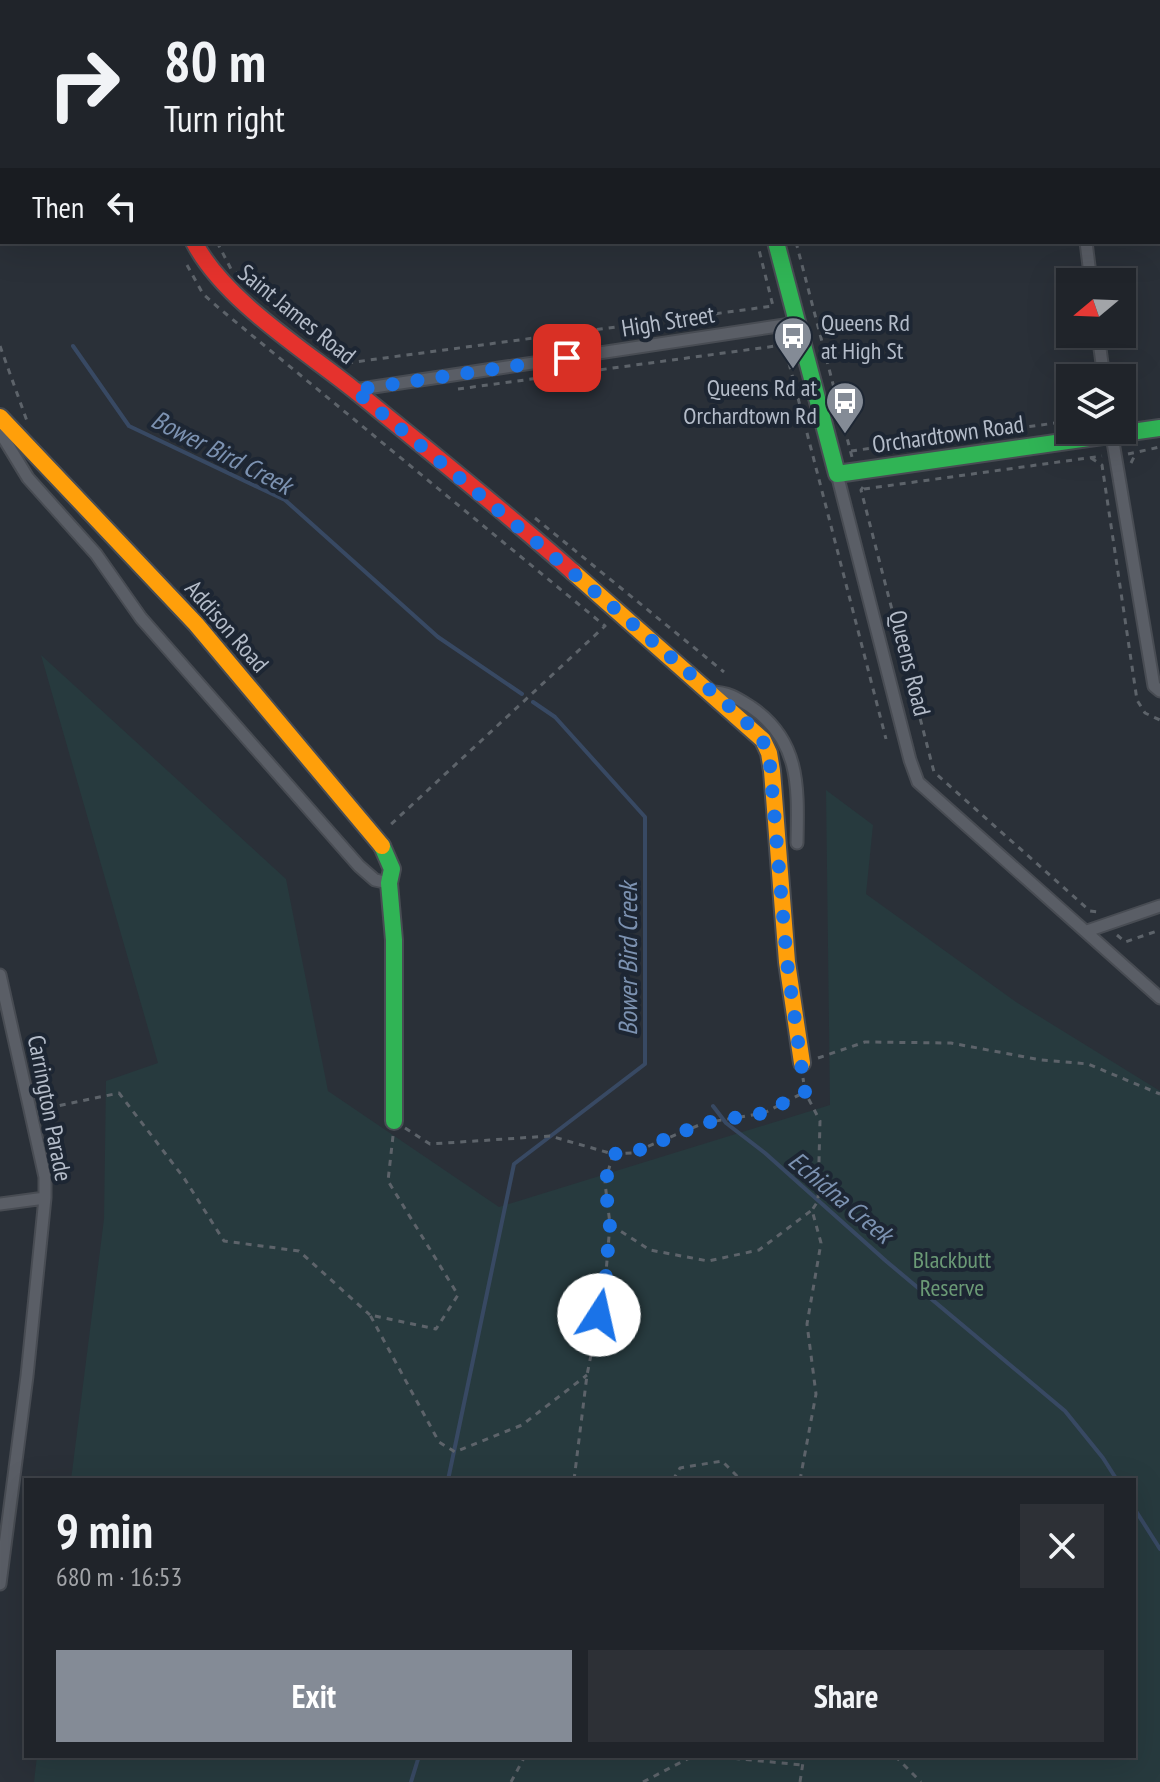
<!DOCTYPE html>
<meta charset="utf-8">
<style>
:root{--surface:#20242a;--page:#2d3036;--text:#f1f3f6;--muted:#a2a4a8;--line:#3d4147;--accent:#848b96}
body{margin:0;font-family:"PT Sans Narrow",sans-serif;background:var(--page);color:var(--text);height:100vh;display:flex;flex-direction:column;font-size:30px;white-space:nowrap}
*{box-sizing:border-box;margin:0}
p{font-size:26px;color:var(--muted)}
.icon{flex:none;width:44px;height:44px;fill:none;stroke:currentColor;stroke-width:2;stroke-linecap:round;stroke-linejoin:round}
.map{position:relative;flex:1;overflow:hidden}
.side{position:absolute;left:24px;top:1478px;width:1112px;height:280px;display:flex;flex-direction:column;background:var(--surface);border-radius:0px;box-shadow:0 8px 32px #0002,0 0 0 2px var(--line)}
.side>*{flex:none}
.banner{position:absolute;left:0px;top:0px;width:1160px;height:244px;box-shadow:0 8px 32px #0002,0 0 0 2px var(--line);background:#20242a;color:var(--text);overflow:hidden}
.needle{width:52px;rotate:251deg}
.fabs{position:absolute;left:1056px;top:268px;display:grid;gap:16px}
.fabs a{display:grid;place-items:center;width:80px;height:80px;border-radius:0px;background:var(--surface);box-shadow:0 8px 32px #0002,0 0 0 2px var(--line);font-size:40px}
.pin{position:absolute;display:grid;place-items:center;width:68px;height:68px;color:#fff;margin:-34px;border-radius:16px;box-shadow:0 4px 12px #0006}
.me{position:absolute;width:88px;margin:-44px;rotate:10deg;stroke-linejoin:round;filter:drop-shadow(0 0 6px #0008)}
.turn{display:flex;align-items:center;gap:28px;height:168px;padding:0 32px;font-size:36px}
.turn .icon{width:104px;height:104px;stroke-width:2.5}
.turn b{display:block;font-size:56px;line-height:68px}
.then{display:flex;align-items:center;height:76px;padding:0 32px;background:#0003;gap:16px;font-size:30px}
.round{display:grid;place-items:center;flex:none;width:84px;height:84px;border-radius:0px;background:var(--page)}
.summary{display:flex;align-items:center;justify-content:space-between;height:136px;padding:0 32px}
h1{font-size:48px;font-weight:700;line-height:60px}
.cta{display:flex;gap:16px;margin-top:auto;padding:16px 32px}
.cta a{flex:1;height:92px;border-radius:0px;background:var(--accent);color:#fff;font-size:32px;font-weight:700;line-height:92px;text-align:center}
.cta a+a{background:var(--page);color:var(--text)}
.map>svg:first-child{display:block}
.green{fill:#273a3e}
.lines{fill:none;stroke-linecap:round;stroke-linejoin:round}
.stream{stroke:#384963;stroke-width:4}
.street-casing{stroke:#484c53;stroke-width:15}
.fast-casing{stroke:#484c53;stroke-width:20}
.slow-casing{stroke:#484c53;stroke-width:20}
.jam-casing{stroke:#484c53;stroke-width:20}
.path{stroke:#5d636a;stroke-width:3;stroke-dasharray:6 6;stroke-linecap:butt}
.street{stroke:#5a5e66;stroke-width:11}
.fast{stroke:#30b455;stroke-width:16}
.slow{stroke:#ff9f0a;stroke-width:16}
.jam{stroke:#e5322d;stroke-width:16}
.route{stroke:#1a73e8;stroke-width:14;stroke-dasharray:0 25.2}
.labels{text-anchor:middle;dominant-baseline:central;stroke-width:8;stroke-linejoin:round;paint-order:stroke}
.street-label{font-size:24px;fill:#b4bcc9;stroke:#1d2633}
.poi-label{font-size:24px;fill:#b4bcc9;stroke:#1d2633;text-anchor:start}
.park-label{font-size:24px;fill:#6b9a76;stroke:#1d2633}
.water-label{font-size:26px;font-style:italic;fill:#7c92b1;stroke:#1d2633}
</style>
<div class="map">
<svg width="1160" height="1782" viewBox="0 0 1160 1782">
<rect width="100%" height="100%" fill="#2a3038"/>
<path class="green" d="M189,0H544V2H190Z
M41,655L286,879L328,1091L499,1207L830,1105L826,790L873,825L866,894L1016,1002L1160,1091V1782H34L37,1756H1134V1480H71L104,1219L106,1081L158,1063Z"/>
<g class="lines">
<path class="stream" d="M1106,0L1107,2
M1158,83L1160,86
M73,346L129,426L285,500L438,637L522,694
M713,1106L726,1123L765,1153L886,1261L1065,1411L1103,1458L1117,1480
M448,1480L514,1164L645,1064V817L555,717L533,702
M1134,1508L1160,1549
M411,1782L419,1756"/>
<defs>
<path id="street" d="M124,0V2
M916,0L917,2
M1054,0V2
M0,165L2,164
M1086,242L1091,282
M1098,334L1104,378
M354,390L798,323
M1111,430L1154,686L1160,691
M0,432L28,478L96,554L141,618L359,866L375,880L389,883
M837,474L910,760L918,782L1160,998
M711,692C728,692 737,698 751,707C801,741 798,788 797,843
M1087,931L1160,906
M0,975L45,1177V1198L27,1376L0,1584
M0,1204L45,1198"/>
<path id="fast" d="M713,0V2
M776,242L837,474L1160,428
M382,846L392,869L389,883L394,940V1121"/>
<path id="slow" d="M0,417L196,624L382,846
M573,572L763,740L769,753L772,771L787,962L802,1063"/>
<path id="jam" d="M194,242C223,299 303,349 353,389C427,449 502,509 573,572"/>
</defs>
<use href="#street" class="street-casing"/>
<use href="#fast" class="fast-casing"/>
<use href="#slow" class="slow-casing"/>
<use href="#jam" class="jam-casing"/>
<path class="path" d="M105,0V2
M145,0V2
M693,0V2
M733,0L734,2
M0,146L2,145
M0,181H2
M217,242L231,269L332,351
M796,242L852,457
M187,265L203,294L220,309L605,626L387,828
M783,340L886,739
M0,346L27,421
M347,363L773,306L757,242
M458,389L783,345
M851,451L1070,421
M1128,454L1160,447
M1091,458L1102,465L1137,700L1145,713L1160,720
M1131,463L1136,453
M863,487L861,490L934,772L1090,911L1099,912
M864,489L1102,456
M535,518L724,672
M1117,935L1125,942L1160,930
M818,1058L865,1042L951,1043L1041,1060L1088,1064L1160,1094
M48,1108L119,1093L184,1178L224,1241L299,1251L370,1315
M405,1128L430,1144L550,1136L613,1154L632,1153L704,1123L764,1113L805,1092
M393,1136L388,1181L458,1295L436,1329L370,1315L439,1442L455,1452L522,1425L587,1375
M611,1225L650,1250L708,1261L759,1250L812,1210
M574,1480L587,1375L605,1285L610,1224L605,1183L613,1154
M673,1480L680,1468L722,1461L741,1480
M800,1480L816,1394L807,1324L821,1243L812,1210L818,1201L820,1121L805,1092L803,1078
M710,1756L802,1765
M895,1756L921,1782
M511,1782L525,1756
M643,1782L693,1756
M800,1782L804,1756"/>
<use href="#street" class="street"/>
<use href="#fast" class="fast"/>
<use href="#slow" class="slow"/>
<use href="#jam" class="jam"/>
</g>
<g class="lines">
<path class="route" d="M567,358L354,390C464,482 575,573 682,667C705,687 759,726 769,753L787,962L805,1092L764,1113L704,1123L632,1153L613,1154L605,1183L610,1224L605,1285L599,1315"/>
</g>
<defs>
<symbol id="bus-pin" viewBox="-11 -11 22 30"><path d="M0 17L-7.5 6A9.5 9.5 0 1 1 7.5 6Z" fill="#848b96" stroke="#1d2633"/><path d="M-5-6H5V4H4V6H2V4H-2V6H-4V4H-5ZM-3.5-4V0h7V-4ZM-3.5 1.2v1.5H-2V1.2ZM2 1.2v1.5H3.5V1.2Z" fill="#fff"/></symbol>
</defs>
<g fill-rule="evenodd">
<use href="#bus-pin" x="771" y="314" width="44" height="60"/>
<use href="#bus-pin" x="823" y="379" width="44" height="60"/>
</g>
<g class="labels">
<g class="street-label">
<text transform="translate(297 314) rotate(39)">Saint James Road</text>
<text transform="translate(668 321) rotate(-9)">High Street</text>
<text transform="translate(948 434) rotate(-8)">Orchardtown Road</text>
<text transform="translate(227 626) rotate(49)">Addison Road</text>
<text transform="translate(910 663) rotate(76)">Queens Road</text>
<text transform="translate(50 1108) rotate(79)">Carrington Parade</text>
</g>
<g class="poi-label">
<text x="821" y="322">Queens Rd<tspan x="821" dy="28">at High St</tspan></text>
<text x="817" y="387" text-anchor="end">Queens Rd at<tspan x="817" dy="28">Orchardtown Rd</tspan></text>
</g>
<g class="park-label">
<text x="952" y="1259">Blackbutt<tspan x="952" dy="28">Reserve</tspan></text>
</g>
<g class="water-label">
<text transform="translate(222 452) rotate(27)">Bower Bird Creek</text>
<text transform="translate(627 959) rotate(-90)">Bower Bird Creek</text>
<text transform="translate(841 1197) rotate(40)">Echidna Creek</text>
</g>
</g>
</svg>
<div class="fabs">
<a><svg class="needle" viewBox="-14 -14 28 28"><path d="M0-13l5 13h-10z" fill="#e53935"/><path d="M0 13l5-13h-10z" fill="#a2a4a8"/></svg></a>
<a><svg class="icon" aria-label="layers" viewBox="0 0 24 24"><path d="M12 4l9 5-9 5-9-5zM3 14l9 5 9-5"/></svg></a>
</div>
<div class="pin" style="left:567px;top:358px;background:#d93025"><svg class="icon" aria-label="arrive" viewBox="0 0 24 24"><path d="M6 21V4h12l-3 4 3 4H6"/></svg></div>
<svg class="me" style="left:599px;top:1315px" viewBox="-20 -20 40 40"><circle r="19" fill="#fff"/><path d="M0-13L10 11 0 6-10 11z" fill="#1a73e8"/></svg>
<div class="banner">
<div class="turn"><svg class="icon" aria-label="right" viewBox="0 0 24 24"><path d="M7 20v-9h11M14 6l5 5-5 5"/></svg><div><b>80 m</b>Turn right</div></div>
<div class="then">Then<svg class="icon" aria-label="left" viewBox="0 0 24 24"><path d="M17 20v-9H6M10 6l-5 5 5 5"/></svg></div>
</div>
<section class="side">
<div class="summary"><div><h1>9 min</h1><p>680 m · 16:53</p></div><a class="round"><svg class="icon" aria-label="close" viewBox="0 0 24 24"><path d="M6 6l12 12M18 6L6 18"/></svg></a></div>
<div class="cta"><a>Exit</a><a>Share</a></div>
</section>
</div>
